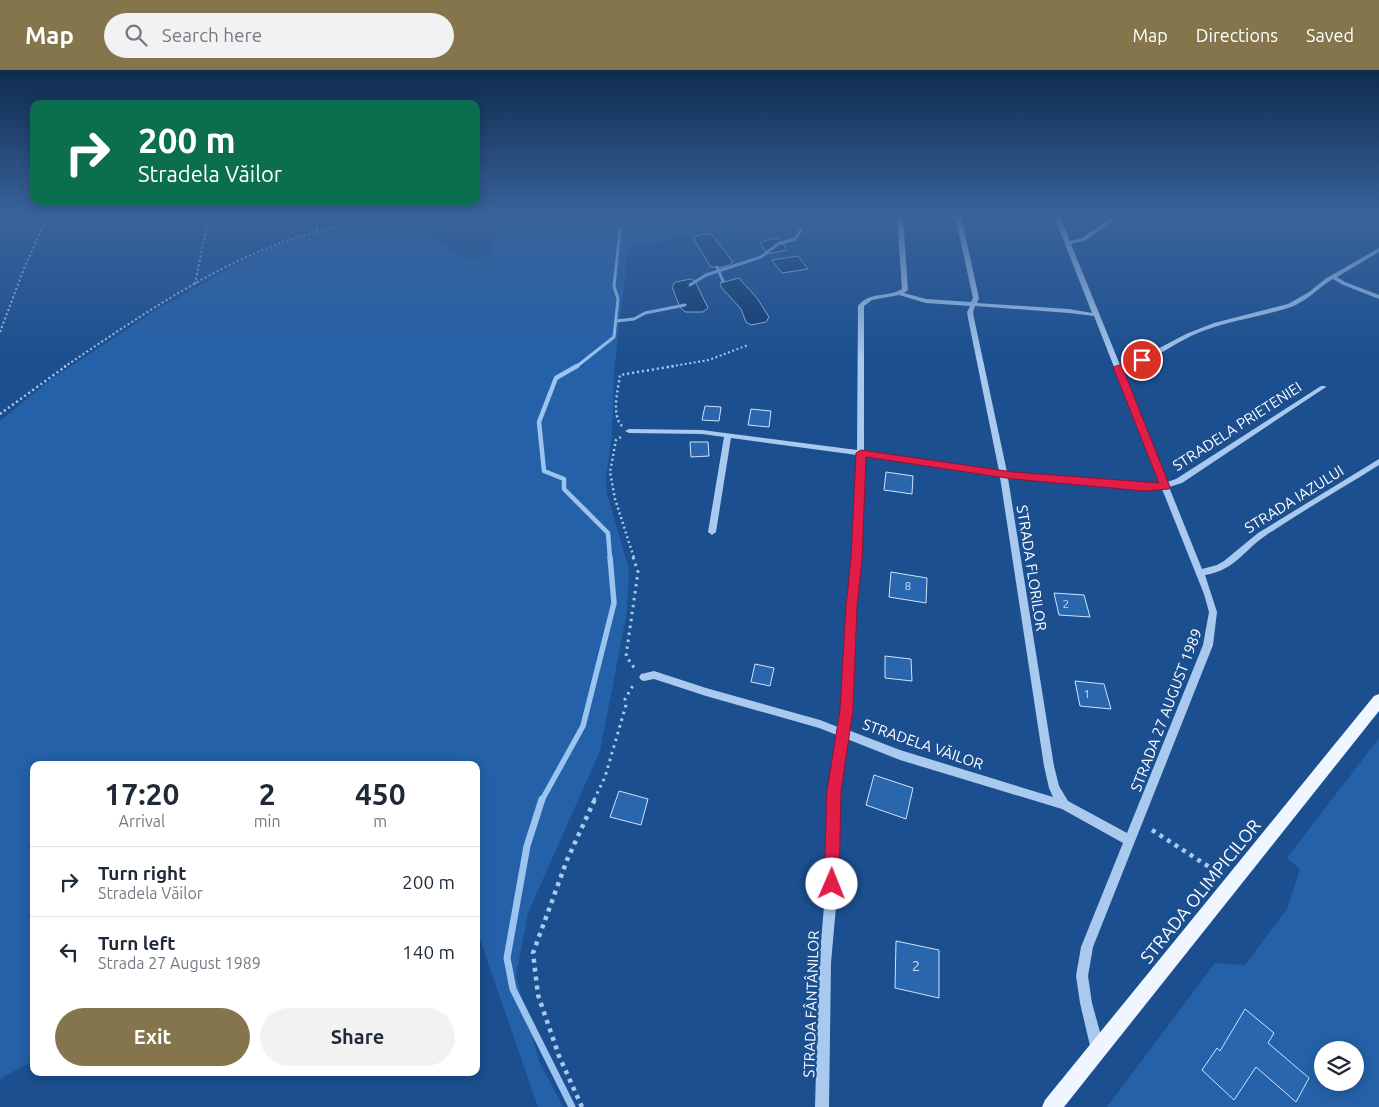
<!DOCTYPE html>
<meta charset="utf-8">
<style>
:root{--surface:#fff;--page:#f2f2f3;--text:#1f2937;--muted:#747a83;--line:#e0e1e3;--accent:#84754c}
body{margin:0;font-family:Ubuntu,sans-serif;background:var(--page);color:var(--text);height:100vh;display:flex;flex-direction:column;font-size:19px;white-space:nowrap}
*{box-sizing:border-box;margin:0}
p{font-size:16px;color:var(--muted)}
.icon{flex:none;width:28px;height:28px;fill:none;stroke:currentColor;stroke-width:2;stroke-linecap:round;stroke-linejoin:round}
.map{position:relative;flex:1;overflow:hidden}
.details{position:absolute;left:30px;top:691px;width:450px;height:315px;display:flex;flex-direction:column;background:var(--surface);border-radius:10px;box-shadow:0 2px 12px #0003}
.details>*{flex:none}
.hud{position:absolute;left:30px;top:30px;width:450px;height:105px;border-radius:10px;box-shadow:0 2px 12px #0003;background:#0b6e4f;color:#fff;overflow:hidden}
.fabs{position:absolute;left:1314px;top:971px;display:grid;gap:10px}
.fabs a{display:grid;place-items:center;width:50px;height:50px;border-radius:50%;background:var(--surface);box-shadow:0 2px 12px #0003;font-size:25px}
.pin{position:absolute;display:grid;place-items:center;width:42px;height:42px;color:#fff;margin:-21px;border:2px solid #fff;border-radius:50%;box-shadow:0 1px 5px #0007}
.me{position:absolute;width:55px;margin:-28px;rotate:1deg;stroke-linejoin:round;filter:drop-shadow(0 0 4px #0008)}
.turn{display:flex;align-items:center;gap:18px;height:105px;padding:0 25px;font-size:22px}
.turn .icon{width:65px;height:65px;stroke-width:2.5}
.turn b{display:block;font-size:35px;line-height:42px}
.eta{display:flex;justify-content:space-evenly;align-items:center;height:85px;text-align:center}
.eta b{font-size:30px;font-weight:700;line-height:35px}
.action{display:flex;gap:10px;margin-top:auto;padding:10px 25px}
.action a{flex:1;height:58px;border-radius:30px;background:var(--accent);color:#fff;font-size:20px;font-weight:700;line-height:58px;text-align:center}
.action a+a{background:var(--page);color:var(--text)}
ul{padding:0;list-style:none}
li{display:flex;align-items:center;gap:15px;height:70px;padding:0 25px;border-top:1px solid var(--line)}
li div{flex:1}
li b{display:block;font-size:19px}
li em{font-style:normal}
header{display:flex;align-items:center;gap:30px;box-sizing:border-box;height:70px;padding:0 25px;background:var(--accent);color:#fff}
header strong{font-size:24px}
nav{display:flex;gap:28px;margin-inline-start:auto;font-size:18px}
.search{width:350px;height:45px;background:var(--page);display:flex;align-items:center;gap:12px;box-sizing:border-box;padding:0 18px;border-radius:28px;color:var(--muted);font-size:19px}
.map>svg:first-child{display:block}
.green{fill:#2461a8;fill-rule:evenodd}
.water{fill:#123a6d;stroke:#9cc4f0}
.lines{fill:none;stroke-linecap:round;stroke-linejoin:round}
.stream-far3{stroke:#9cc4f0;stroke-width:3}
.stream-far2{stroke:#9cc4f0;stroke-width:4.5}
.stream-far1{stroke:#9cc4f0;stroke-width:5.5}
.stream{stroke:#9cc4f0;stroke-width:7}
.building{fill:#2a66ad;stroke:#cfe3fa}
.path-far3{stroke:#a9c9ee;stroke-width:2;stroke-dasharray:2 2.5;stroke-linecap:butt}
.path-far2{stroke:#a9c9ee;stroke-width:2.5;stroke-dasharray:2 3;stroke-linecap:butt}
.path-far1{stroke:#a9c9ee;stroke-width:3;stroke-dasharray:2.5 4.5;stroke-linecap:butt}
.path{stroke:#a9c9ee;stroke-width:4.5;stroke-dasharray:4 5;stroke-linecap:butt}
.minor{fill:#a9c9ee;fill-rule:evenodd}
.major{fill:#f0f6ff;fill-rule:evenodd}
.route{fill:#e11d48;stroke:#92132f}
.labels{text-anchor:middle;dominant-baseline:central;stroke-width:5;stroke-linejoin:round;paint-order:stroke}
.number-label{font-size:12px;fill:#cad9ea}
.street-label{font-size:15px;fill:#fff;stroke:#1b4f8f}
.near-number-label{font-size:15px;fill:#cad9ea}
.near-street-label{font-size:18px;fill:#fff;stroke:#1b4f8f}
</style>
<header>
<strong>Map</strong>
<div class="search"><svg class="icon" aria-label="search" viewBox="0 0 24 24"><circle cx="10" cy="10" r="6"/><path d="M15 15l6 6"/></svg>Search here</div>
<nav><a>Map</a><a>Directions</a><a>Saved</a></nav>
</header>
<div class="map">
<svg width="1379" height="1037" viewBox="0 0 1379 1037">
<rect width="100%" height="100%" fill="#1b4f8f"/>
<path class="green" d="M524,146L775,147L628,178L614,304L612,366L606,409L607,424L629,499L627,542L600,681L528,843L516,906L539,991L563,1037H538L476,858V695H34V990L0,1009V351L54,307L160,238L230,198L263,181L309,164L359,155L357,161L424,158L463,188L491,186L498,159L522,158Z
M1379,668V1037H1107L1215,893L1245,895L1287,839L1300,799L1287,788ZM1322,980H1355V1012H1322Z"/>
<path class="water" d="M704,164L712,165L733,192C728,197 716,199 710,196L695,171L694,167Z
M779,168L781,171L778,173L784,175L787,180L767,184L760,173L770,169Z
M798,186L808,199L782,203L772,190Z
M739,208L757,228L769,247L766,252L751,255L746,252L741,239L721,217L720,213Z
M691,209L695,211L708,238L703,242H685L680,237L672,217L675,212Z"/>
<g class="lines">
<path class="stream-far3" d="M717,197L723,211
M690,215L706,205L761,187L778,174L795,169L801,160
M616,251L634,249L645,243L685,235
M576,297L614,267L618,229L614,216L620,160"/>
<path class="stream-far2" d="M577,296L556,308L539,352L544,401L564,409V419L608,463L610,488"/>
<path class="stream-far1" d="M542,730L583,656L614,533L610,487"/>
<path class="stream" d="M542,729L527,776L507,888L513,919L572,1037"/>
</g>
<path class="building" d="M705,336L721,337L719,351L702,350Z
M751,339L771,341L769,357L748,355Z
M690,372H708L709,386L691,387Z
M886,402L913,406L912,424L884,420Z
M891,502L927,508L926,533L889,527Z
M1054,523L1084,525L1090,547L1059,545Z
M885,586L911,589L912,611L885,608Z
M755,594L774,598L770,616L751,612Z
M1075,611L1104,614L1111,639L1080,636Z
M874,705L913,718L906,749L866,735Z
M619,721L648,729L641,755L610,747Z
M896,871L939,880V928L895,918Z
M1245,939L1274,963L1268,973L1309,1008L1296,1032L1256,997L1234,1030L1202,1000L1217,978L1220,981Z"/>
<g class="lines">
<path class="path-far3" d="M669,146L703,148L714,146
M316,161L320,146
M195,214L209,146
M0,262L25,196L48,146
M64,297C133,251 213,195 292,169C329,156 368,152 407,146
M667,297L709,290L748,275"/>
<path class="path-far2" d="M0,344L66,296
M622,356C611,345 618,320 620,305L674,296
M621,367L616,370L610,402L615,429L634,488"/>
<path class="path-far1" d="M633,487L638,502L626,586L635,599
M594,730L605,707L626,635L625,629L634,614"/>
<path class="path" d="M1152,760L1214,800
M582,1037L559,986L538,925L533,883L567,790L595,729"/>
<path class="minor" d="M897,146H903L908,220L904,223L926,229L971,232L973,228L955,146H961L979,228L977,233L1069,239L1092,243L1054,146H1060L1070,171L1082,168L1114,146H1120L1086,170L1071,174L1120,295L1131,293L1186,264L1214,253L1288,234L1309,222L1325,209L1379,178V182L1337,207L1345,212L1379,225V229L1341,214L1333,209C1318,218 1307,231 1291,237C1258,248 1223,251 1191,266C1168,277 1147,295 1121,298L1167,412L1176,409L1321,316H1325L1326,317L1182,413L1169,417L1202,499L1217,495L1224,491L1258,463L1379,389V395C1341,419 1302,441 1265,466C1242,482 1235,500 1205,505L1217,542L1213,575L1093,877L1088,906L1092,933L1105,980L1103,985L1098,987L1093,985L1091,980L1080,933L1076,906L1081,877L1123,773L1062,739L900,690L847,669L839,721L838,814L831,893L829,1037H815L819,893L826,814L829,721L837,665L819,658L706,626L654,609L644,611L641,610L639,607L641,604L654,601L706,618L820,650L838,657L841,639L847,536L853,489L857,385L731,368L716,462L712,465L708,462L724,367L702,364L629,363L625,361L629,359L702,360L857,380L858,236C869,221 887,228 902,219ZM899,225L926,233L970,236L967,242L968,248L999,401L864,381V236L872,230ZM975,236L1069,243L1094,246L1160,414L1007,402L974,248L973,242ZM864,386L1000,407L1044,696L1049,718L1053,727L900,680L848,660L851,639L855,536L861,489ZM1008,408L1162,419L1204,524L1209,542L1203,575L1127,763L1068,731L1059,716L1054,696Z"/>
<path class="major" d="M1379,624V641L1064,1037H1042L1045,1030L1374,626Z"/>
</g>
<linearGradient id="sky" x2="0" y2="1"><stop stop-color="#0f2b4f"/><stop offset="0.5" stop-color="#39639b"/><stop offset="1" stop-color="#39639b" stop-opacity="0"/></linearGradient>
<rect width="1379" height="291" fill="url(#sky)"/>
<path class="route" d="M1142,288L1146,290C1139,296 1131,297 1123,299L1170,417L1169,419L1144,421L1013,409L866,387L862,489L857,536L853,640L841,721L839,814L837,820L832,822L826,820L824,814L827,721L840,640L846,536L851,489L856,383L861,380L1013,402L1159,413L1113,297Z"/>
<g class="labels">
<g class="number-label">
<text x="908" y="515">8</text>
<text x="1066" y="533">2</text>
<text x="1087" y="623">1</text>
</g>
<g class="street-label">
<text transform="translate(1237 356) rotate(-33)">STRADELA PRIETENIEI</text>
<text transform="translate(1294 429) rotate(-32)">STRADA IAZULUI</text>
<text transform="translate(1032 498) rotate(81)">STRADA FLORILOR</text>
<text transform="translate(1166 640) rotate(-69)">STRADA 27 AUGUST 1989</text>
<text transform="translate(923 674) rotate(19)">STRADELA VĂILOR</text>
<text transform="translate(811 934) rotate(-88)">STRADA FÂNTÂNILOR</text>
</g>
<g class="near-number-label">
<text x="916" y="895">2</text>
</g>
<g class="near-street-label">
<text transform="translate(1200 821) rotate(-51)">STRADA OLIMPICILOR</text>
</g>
</g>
</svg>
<div class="fabs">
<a><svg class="icon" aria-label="layers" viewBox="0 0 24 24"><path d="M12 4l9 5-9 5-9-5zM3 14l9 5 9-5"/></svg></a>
</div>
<div class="pin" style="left:1142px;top:290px;background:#d93025"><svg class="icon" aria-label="arrive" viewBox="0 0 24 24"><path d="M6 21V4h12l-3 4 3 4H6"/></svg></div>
<svg class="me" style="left:832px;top:814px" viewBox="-20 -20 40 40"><circle r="19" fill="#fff"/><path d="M0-13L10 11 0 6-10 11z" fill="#e11d48"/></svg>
<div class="hud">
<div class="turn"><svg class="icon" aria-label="right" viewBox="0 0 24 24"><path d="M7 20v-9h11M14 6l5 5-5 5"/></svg><div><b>200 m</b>Stradela Văilor</div></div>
</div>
<section class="details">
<div class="eta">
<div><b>17:20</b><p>Arrival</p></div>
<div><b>2</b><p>min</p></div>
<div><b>450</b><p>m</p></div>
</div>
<ul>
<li><svg class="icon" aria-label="right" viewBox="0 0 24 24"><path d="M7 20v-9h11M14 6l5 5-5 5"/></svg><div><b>Turn right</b><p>Stradela Văilor</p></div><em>200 m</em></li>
<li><svg class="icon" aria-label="left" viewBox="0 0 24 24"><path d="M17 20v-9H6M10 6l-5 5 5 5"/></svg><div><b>Turn left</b><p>Strada 27 August 1989</p></div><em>140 m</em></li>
</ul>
<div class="action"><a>Exit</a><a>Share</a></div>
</section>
</div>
